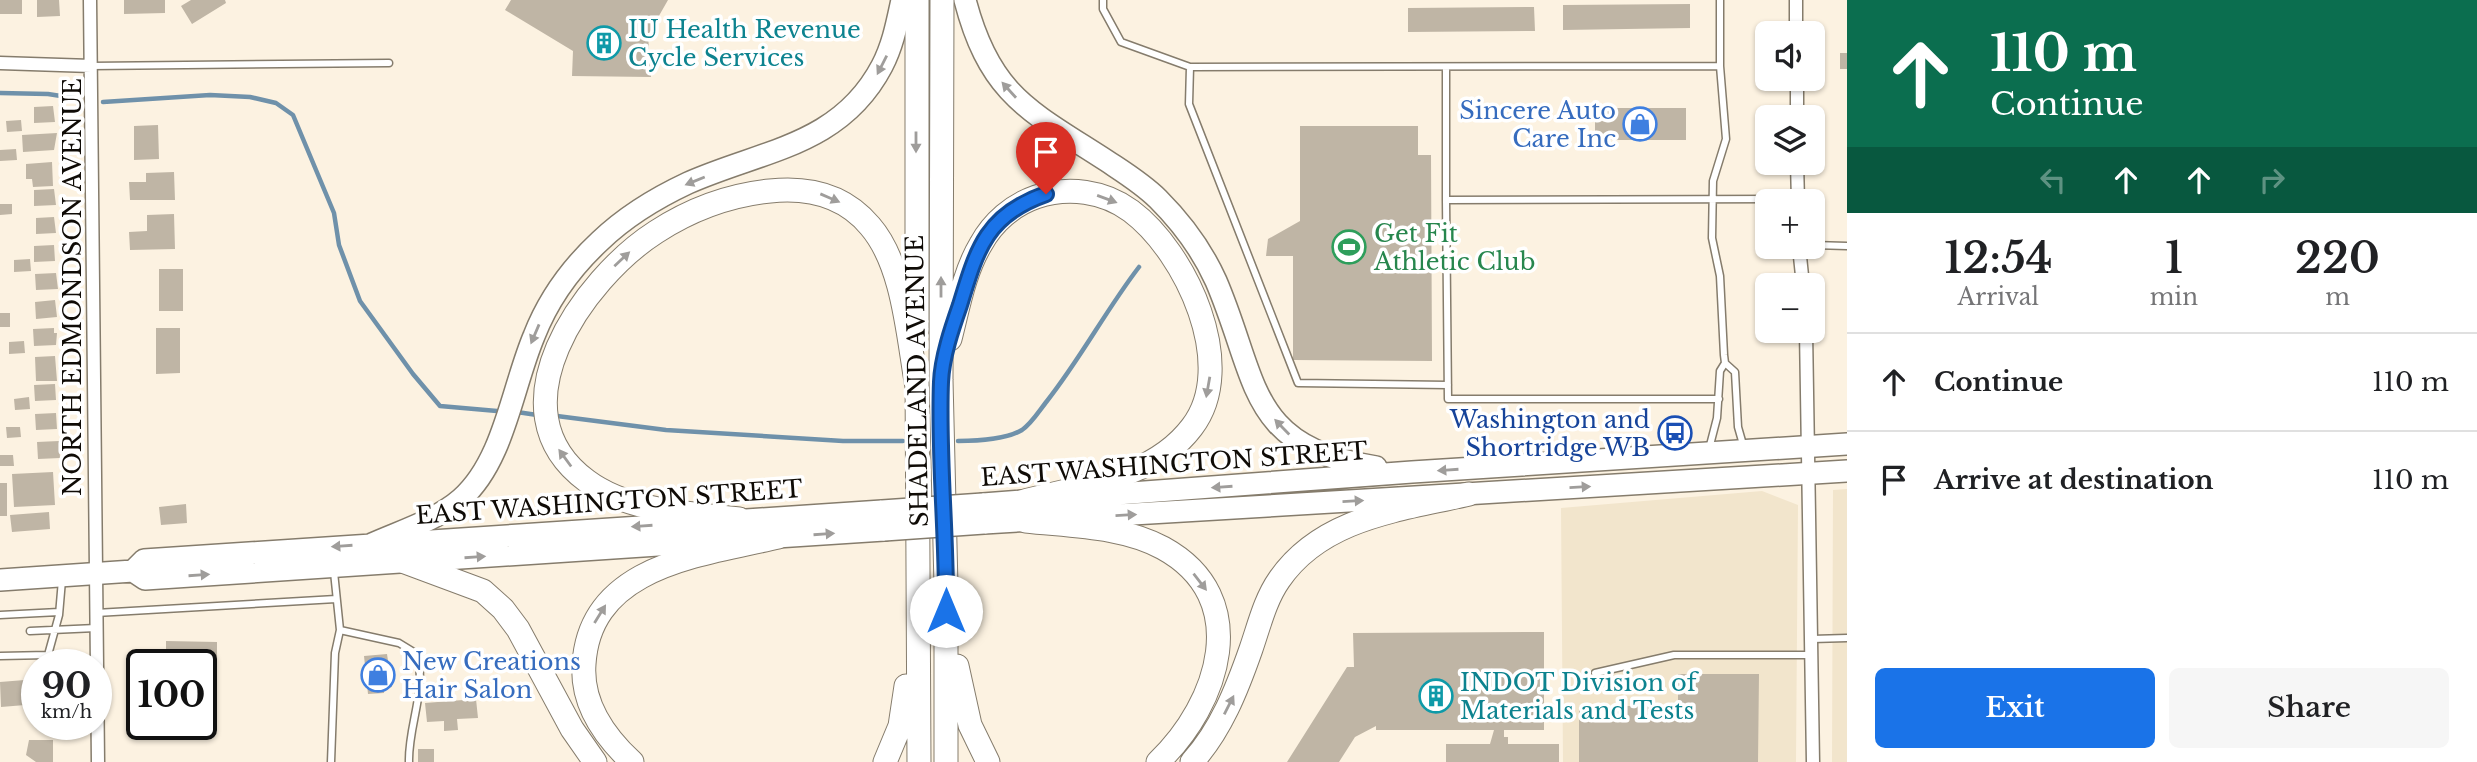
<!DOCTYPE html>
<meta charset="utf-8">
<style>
:root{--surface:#fff;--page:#f6f6f6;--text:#202124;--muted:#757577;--line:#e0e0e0;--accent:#1a73e8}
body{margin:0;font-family:"Libre Baskerville",serif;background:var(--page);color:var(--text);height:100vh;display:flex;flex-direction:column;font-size:26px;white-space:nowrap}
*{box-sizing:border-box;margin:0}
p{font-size:23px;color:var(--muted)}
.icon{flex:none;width:38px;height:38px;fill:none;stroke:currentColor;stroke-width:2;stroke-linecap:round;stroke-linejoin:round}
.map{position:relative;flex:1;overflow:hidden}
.side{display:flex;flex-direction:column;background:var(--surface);width:630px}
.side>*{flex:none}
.top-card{background:#0b6e4f;color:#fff;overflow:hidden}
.controls{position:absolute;left:1755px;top:21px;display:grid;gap:14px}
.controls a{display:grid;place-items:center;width:70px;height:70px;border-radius:10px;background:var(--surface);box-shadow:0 2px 5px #0004;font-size:35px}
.speed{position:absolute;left:21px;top:649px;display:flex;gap:14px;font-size:35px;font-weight:700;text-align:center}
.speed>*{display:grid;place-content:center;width:91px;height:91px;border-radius:50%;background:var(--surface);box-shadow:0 2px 5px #0004;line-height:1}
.speed small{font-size:18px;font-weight:400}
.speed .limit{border:4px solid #111;border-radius:10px;background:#fff;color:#111}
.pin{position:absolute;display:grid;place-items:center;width:60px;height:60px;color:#fff;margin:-72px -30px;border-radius:50% 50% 50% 0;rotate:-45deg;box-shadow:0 0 7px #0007}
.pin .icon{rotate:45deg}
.me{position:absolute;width:77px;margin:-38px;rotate:0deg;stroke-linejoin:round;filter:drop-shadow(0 0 5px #0008)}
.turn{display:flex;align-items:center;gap:24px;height:147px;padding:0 28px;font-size:32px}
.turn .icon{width:91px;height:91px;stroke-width:2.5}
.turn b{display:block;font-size:49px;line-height:60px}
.lanes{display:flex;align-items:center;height:66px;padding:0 28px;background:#0003;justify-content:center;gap:35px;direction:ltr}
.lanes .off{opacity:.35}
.eta{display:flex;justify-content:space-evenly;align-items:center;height:119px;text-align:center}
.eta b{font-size:42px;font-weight:600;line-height:49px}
.action{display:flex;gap:14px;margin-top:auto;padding:14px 28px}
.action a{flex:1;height:80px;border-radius:10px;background:var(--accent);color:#fff;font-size:28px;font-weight:600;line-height:80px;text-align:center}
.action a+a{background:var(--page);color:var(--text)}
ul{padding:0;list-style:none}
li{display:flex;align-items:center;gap:21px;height:98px;padding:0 28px;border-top:2px solid var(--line)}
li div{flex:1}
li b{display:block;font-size:26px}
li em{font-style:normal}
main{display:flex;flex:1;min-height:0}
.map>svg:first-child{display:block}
.built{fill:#f2e5cc}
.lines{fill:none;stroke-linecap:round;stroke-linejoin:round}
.stream{stroke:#6f91aa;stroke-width:4.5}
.building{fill:#bfb5a5}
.service-casing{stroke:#857c6c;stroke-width:9}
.minor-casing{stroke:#857c6c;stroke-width:15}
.primary-casing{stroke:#857c6c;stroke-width:24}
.motorway-casing{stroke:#857c6c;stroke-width:25}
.service{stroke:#fff;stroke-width:6}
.minor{stroke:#fff;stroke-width:12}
.primary{stroke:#fff;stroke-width:21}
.motorway{stroke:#fff;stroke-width:23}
.primary-bridge-casing{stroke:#857c6c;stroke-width:24;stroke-linecap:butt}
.primary-bridge{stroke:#fff;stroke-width:21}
.oneway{fill:#9f9d9b}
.route-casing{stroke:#114b97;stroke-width:18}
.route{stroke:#1a73e8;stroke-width:12}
.labels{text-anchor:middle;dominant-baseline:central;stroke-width:7;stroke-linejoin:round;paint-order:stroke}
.culture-label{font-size:24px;fill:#0d838f;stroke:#fff;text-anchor:start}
.shop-label{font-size:24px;fill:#366cbe;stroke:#fff;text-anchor:end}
.leisure-label{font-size:24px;fill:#27864d;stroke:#fff;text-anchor:start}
.street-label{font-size:24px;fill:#0f0b06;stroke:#fff}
.transit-label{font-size:24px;fill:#164399;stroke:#fff;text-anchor:end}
</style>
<main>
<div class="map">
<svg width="1847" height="762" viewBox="0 0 1847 762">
<rect width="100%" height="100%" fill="#fcf2e1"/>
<path class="built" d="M1847,489V762H1832L1833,490Z
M1762,491L1798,505L1796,762H1563L1561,508Z"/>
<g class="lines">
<path class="stream" d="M0,93L48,94L80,99
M103,102L210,95L250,97L276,103L293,115L334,213L339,245L360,301L413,374L440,406L497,411
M517,412L537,415
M557,416L666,430L843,441H903
M958,441C976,441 1005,440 1022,430C1032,423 1039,411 1047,401C1081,358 1106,310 1139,267"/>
</g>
<path class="building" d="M0,0H22V14H0Z
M37,0H59L60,16L37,17Z
M124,0H165V13L124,14Z
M191,0H225L226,3L192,24L181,6Z
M511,0H668L648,35L651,77L572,76L573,51L505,10Z
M1690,4V28L1563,30V5Z
M1534,7L1535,31L1408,32V8Z
M1840,53H1847V69H1840Z
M53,106L55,122L34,123V107Z
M1595,108H1686V140H1595Z
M21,120L22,131L7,132L6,121Z
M158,125L159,159L134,160V126Z
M1300,126H1418V155H1431L1432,361L1293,360V256H1266L1268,239L1300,221Z
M57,133L54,150L23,152L22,135Z
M16,149L17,160L0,161V150Z
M52,162L53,186L33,187L32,179H26V164Z
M174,172L175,200H130L129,182H146V173Z
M54,189L56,205L34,206V190Z
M0,204H12V214L0,215Z
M174,214L175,249L130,250L129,232L147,231V215Z
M54,217L56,233L36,234V218Z
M54,245L55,261L34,262V246Z
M30,259L31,271L14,272V260Z
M159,269H183V311H159Z
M56,273L58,289L36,290L35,274Z
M55,300L57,317L36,319L35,302Z
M0,313H10V327H0Z
M54,328V333H57L56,345L34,346L33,329Z
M156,328H180V373L156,374Z
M24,341L25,353L9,354V342Z
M55,356L57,381H36L35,357Z
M55,384L56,400L35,401L34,385Z
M29,397L30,409L15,410L14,399Z
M56,413L57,429L36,430L35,414Z
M6,427H20L21,437L7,438Z
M59,441L60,458L38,459L37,442Z
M0,455H13L14,466H0Z
M53,472L55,505L14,507L12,474Z
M0,483H7V516H0Z
M186,504L187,523L161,525L159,507Z
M49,512L50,529L12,532L10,515Z
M1544,632V730H1504V737H1508V744H1559V762H1446V744H1490L1494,730H1376V726L1355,737L1339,762H1287L1347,667H1354L1353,633Z
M166,641L217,642V679H201V665H166Z
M387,654L392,687L384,688V693L368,694L364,656Z
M142,665V718L128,719L126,666Z
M1678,674H1759L1758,762H1579V706H1678Z
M37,679V704L1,707L0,682Z
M476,699L478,718L457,719L458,730L444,731V721L427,722L425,703Z
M29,740H53V762H36L26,755Z
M418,749H434V762H418Z"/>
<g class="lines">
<defs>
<path id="service" d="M1103,0V9L1121,42L1190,67L1720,66
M1720,0V66L1726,139L1713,181L1712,238L1720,276L1724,355L1725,363L1735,372L1738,427L1744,448
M91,66L389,63
M1190,67L1189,104L1298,383L1448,385
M1446,67V200L1798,199
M1446,200L1448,399H1719
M1813,245L1847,246
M1709,449L1717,418L1720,371L1725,363
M96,613L336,599
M0,615L59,612
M340,630L399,643L417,654C427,691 408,725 409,762
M30,631L96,628
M1812,639L1847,638
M0,656L48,655L59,615L62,580
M1595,673L1674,655H1811
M331,762L335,653L340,630L334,572"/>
<path id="minor" d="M90,0L98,762
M1796,0V33
M0,63L91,66
M1797,79V117
M1797,163L1798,201
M1799,247L1803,285
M1806,331L1813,762"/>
<path id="primary" d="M965,0C990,96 1030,111 1107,161C1125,173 1143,184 1158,199C1182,223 1202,250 1216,281C1259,381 1246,447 1376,467
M983,504L1412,472L1847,444
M984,523L1847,471
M372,544C401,531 437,520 461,499C504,461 512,388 534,336C548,300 572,267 600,241C626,216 656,198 688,183C762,150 840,146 882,66C893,45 897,23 902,0
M133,571L144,560L882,511
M0,580L133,571L145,579L884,530"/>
<path id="motorway" d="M917,0V329
M942,0L941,380L946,586V762
M950,339C958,308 964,272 981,244C993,222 1013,205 1036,197C1068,186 1104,191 1131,211C1186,252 1239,366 1192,427C1153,479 1080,486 1021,502
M917,374L919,762
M739,519C689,513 629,512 587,481C490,410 583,279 656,232C690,210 730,195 770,191C808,187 844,195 870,226C904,265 908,338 917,387
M1026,521C1070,526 1123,526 1163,548C1254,598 1219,704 1158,762
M405,562L483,591L503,609L518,629L572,729L595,762
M957,666L970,725L988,762
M632,762C604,736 581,704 584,664C590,565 702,555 778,537
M885,762L900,726L906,686
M1192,762C1221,730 1237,689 1251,649C1259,626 1265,600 1279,580C1322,517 1401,510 1469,494"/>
</defs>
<use href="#service" class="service-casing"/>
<use href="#minor" class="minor-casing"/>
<use href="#primary" class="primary-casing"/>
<use href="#motorway" class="motorway-casing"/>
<use href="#service" class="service"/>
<use href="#minor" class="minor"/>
<use href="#primary" class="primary"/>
<use href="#motorway" class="motorway"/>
<defs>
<path id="primary-bridge" d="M882,511L983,504
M884,530L984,523"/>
</defs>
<use href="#primary-bridge" class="primary-bridge-casing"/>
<use href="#primary-bridge" class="primary-bridge"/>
</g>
<defs><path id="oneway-solid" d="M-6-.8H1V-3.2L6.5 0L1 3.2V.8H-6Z" transform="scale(1.75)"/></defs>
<g class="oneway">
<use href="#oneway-solid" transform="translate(882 65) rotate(117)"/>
<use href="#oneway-solid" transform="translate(1009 90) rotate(-132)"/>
<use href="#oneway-solid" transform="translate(916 142) rotate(90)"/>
<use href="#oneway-solid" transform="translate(695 181) rotate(158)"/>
<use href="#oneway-solid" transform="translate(830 198) rotate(23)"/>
<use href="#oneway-solid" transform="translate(1107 199) rotate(20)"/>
<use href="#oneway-solid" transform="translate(622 259) rotate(-43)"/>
<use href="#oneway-solid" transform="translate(941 287) rotate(-90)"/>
<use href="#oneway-solid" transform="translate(535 334) rotate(113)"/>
<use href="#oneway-solid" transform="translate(1208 387) rotate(100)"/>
<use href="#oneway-solid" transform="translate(1282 427) rotate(-134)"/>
<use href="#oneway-solid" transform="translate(565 458) rotate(-126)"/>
<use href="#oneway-solid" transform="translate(1448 470) rotate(176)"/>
<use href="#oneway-solid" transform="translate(1222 487) rotate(176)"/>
<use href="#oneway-solid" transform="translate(1580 487) rotate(-3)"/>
<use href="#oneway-solid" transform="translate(1353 501) rotate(-3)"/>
<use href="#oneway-solid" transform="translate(1126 515) rotate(-3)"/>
<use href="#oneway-solid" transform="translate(642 526) rotate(176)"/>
<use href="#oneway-solid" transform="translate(824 534) rotate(-4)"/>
<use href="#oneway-solid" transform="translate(342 546) rotate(176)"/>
<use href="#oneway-solid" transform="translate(475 557) rotate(-4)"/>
<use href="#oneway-solid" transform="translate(199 575) rotate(-4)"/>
<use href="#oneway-solid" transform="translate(1200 582) rotate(52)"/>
<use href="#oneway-solid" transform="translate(600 614) rotate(-58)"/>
<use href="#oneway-solid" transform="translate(1229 705) rotate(-63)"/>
</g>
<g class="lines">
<defs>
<path id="route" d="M946,611C947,536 938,457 941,382C942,357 952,328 960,305C977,249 986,215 1046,194"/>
</defs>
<use href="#route" class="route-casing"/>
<use href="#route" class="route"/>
</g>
<defs>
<symbol id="building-ring" viewBox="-11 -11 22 22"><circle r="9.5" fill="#fff" stroke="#0f9aa8" stroke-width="1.5"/><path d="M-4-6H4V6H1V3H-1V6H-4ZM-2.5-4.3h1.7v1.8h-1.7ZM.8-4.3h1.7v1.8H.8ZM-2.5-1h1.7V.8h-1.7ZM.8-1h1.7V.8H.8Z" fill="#0f9aa8"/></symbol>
<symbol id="shop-ring" viewBox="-11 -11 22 22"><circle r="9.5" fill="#fff" stroke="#3f7fe0" stroke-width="1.5"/><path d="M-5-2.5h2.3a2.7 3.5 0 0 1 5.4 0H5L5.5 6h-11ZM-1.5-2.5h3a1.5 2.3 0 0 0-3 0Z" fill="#3f7fe0"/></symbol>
<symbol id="stadium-ring" viewBox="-11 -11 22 22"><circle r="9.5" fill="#fff" stroke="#2e9e5b" stroke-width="1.5"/><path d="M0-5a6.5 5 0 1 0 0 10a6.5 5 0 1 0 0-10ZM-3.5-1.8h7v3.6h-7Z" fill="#2e9e5b"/></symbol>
<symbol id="bus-ring" viewBox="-11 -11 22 22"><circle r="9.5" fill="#fff" stroke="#1a4fb4" stroke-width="1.5"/><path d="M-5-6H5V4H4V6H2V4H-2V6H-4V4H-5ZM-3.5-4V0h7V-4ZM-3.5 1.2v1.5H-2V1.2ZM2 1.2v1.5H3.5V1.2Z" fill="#1a4fb4"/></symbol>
</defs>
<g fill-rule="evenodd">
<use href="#building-ring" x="585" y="24" width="38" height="38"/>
<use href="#shop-ring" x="1621" y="105" width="38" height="38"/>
<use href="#stadium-ring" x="1330" y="228" width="38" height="38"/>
<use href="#bus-ring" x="1656" y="414" width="38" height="38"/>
<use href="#shop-ring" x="359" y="656" width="38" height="38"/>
<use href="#building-ring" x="1417" y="677" width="38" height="38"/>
</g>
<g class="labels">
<g class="culture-label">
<text x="628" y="29">IU Health Revenue<tspan x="628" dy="28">Cycle Services</tspan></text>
<text x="1460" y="682">INDOT Division of<tspan x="1460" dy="28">Materials and Tests</tspan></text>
</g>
<g class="shop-label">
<text x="1616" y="110">Sincere Auto<tspan x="1616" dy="28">Care Inc</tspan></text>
<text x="402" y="661" text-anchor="start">New Creations<tspan x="402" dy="28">Hair Salon</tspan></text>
</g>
<g class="leisure-label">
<text x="1374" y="233">Get Fit<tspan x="1374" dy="28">Athletic Club</tspan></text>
</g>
<g class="street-label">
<text transform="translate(72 287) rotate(-90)">NORTH EDMONDSON AVENUE</text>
<text transform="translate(917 381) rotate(-91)">SHADELAND AVENUE</text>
<text transform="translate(1174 464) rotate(-4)">EAST WASHINGTON STREET</text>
<text transform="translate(609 502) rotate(-4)">EAST WASHINGTON STREET</text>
</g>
<g class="transit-label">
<text x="1650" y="419">Washington and<tspan x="1650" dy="28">Shortridge WB</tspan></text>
</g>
</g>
</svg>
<div class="controls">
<a><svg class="icon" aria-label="sound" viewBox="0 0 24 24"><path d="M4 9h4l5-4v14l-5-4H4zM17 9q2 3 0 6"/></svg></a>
<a><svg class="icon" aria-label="layers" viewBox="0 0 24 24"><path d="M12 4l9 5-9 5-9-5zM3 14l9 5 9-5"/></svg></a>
<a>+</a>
<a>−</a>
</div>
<div class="speed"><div>90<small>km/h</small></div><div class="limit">100</div></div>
<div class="pin" style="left:1046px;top:194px;background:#d93025"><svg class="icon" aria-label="arrive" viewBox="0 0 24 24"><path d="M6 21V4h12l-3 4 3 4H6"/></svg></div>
<svg class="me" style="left:946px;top:611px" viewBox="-20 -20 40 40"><circle r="19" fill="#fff"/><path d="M0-13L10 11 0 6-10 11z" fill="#1a73e8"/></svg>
</div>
<section class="side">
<div class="top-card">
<div class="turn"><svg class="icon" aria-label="ahead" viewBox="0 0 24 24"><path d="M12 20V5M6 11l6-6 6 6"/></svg><div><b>110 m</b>Continue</div></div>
<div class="lanes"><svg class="icon off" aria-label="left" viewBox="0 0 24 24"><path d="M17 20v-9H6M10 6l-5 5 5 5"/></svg><svg class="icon" aria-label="ahead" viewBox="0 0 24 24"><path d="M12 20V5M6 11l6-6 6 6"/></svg><svg class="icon" aria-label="ahead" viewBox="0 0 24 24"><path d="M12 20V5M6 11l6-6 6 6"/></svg><svg class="icon off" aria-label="right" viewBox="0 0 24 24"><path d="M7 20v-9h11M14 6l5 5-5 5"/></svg></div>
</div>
<div class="eta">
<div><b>12:54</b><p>Arrival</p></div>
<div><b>1</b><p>min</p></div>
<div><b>220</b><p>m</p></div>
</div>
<ul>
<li><svg class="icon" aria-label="ahead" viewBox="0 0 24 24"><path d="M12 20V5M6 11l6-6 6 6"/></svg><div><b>Continue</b></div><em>110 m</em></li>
<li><svg class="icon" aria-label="arrive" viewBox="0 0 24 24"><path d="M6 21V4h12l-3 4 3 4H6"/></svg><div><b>Arrive at destination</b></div><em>110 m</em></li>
</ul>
<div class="action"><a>Exit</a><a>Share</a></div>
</section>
</main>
